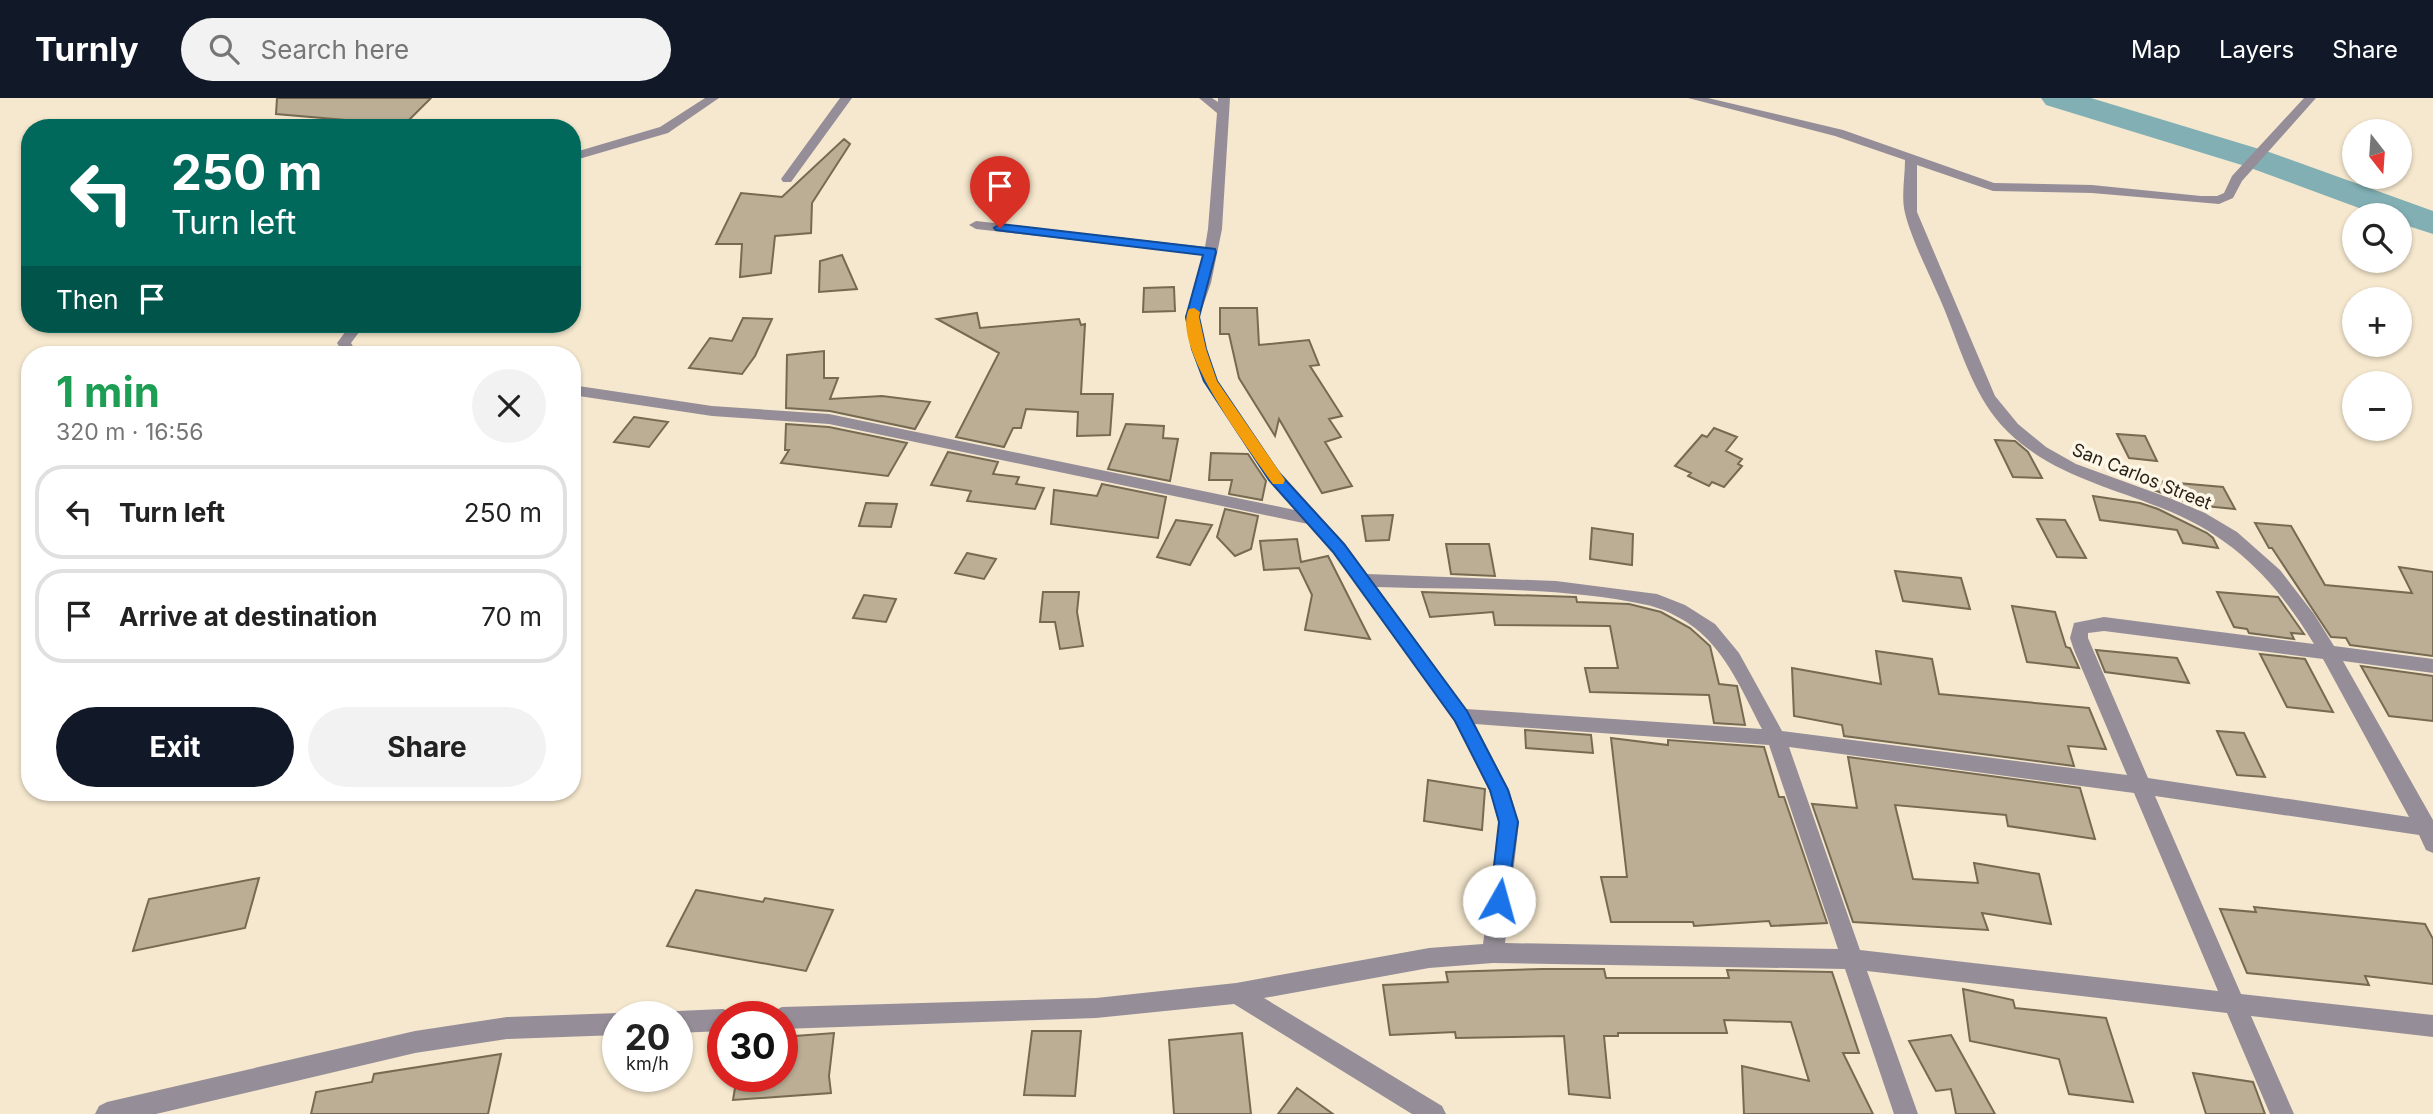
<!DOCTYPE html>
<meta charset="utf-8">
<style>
:root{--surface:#fff;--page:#f2f2f2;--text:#222;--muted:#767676;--line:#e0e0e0;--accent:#111827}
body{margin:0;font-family:Inter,sans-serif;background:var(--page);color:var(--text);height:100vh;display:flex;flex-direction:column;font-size:26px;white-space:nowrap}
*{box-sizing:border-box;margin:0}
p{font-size:23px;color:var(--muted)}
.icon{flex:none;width:38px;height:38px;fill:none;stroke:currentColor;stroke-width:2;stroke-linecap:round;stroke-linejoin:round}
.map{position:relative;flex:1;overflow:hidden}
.drawer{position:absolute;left:21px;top:248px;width:560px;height:455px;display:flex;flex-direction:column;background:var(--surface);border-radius:28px;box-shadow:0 2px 5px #0004}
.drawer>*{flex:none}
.hud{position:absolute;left:21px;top:21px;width:560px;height:214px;border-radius:28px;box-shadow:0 2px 5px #0004;background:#00695c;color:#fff;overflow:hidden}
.needle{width:46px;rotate:163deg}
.tools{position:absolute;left:2342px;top:21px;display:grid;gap:14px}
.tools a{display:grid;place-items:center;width:70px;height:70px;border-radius:50%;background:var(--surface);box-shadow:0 2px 5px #0004;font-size:35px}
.speed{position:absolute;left:602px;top:903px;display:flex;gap:14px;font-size:35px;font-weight:700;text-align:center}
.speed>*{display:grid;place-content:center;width:91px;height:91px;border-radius:50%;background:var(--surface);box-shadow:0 2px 5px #0004;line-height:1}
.speed small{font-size:18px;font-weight:400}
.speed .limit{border:10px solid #d22;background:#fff;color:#111}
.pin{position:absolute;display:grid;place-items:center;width:60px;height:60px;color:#fff;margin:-72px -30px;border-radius:50% 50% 50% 0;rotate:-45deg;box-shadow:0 0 7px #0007}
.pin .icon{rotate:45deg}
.me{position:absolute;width:77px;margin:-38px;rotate:7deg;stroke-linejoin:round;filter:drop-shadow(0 0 5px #0008)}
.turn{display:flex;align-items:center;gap:24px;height:147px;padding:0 35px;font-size:32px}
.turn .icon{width:91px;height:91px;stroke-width:2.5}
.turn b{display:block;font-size:49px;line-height:60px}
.then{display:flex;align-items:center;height:66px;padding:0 35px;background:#0003;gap:14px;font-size:26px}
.round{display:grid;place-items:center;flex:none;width:74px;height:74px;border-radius:37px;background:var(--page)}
.headline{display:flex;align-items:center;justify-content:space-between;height:119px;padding:0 35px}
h1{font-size:42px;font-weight:700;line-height:52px;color:#1e9e55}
.button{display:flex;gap:14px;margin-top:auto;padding:14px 35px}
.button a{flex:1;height:80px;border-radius:42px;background:var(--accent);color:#fff;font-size:28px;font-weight:700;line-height:80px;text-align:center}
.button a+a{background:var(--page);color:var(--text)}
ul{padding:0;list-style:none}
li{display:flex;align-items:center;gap:21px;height:94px;margin:0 14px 10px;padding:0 21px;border:4px solid var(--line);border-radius:28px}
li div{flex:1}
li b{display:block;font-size:26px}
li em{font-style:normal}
header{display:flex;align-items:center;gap:42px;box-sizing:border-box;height:98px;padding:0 35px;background:var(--accent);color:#fff}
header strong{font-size:33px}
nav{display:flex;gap:38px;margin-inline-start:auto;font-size:24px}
.search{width:490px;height:63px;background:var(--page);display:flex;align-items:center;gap:18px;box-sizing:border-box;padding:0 24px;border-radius:38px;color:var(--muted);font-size:26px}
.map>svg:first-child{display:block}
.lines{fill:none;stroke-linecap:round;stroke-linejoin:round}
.river{fill:#81afb3;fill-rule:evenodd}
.building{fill:#bbae95;stroke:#766a52;stroke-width:2}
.minor{fill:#958e98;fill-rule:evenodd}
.route{fill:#1a73e8;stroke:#114b97;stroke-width:2}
.slow{fill:#f59e0b}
.labels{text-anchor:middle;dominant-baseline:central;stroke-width:7;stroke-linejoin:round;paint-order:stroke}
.street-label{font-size:18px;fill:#282319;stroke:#fef6e6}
</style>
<header>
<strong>Turnly</strong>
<div class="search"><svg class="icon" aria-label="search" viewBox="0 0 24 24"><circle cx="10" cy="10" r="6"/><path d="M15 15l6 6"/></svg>Search here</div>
<nav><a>Map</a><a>Layers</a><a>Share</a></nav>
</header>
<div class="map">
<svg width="2433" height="1016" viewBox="0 0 2433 1016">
<rect width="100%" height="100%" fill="#f6e8ce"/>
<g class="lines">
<path class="river" d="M2041,0H2091L2269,54L2433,113V136L2399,125V117H2378L2245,68L2046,7Z"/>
</g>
<path class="building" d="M277,0H431L404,27L276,16Z
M844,41L850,46L812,105L811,135L775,138L771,175L740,179L742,146H716L741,95L782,99Z
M842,157L857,191L819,194L820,163Z
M1174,189L1175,213L1143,214L1144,190Z
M1220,210H1257L1259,247L1309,242L1319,267L1310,268L1342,318L1329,321L1341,339L1325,344L1352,388L1322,395L1279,321L1275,338L1239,280L1229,236H1220Z
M977,215L980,230L1079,221L1081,227L1085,226L1081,296H1113L1110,337L1077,338L1078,314L1026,311L1021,330H1013L1004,349L956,339L999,255L937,221Z
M743,220L772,221L755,258L742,276L689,270L710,240L732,243Z
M824,253V280H838L830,301L882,298L930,304L915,331L830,313L786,310L787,257Z
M634,319L668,324L649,349L614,344Z
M786,326L829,329L907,345L888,378L781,365L789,352H785Z
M1126,326L1164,328L1163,340L1178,341L1170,383L1108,371Z
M1714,330L1737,339L1726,353L1742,361L1738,366L1742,368L1724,389L1712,384L1709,388L1688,378L1691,375L1675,368L1702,337L1707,339Z
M2117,336L2145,338L2157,363L2129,360Z
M1995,342L2015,343L2028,354L2042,380L2013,379Z
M948,354L998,364L993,376L1019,379L1016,386L1044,390L1035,411L967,403L971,393L931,387Z
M1211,355L1248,356L1266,383L1262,402L1229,396L1232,382H1209Z
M2155,383L2223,389L2235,411L2194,407L2154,392Z
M1102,386L1166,399L1158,440L1051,426L1054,392L1097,398Z
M2093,398L2140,405L2158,411L2207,435L2213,440L2218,450L2183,445L2177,432L2100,422Z
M866,405L897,406L891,429L859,428Z
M1225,411L1258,418L1251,451L1235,458L1217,439Z
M1393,417L1389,442L1366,443L1362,418Z
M2037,421L2065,422L2086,460L2057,459Z
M1176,422L1212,427L1190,467L1157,459Z
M2255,425L2291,428L2325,487L2412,495L2399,469L2433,474V558L2350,547L2346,540L2331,539L2272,450H2269Z
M1592,430L1633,436L1632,467L1590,461Z
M1297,441L1301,464L1328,458L1370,541L1305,532L1312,497L1299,470L1264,472L1260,443Z
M1446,446H1489L1495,478L1451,476Z
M967,455L996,461L984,481L955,475Z
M1895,473L1961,480L1970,511L1903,503Z
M1043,494H1079L1077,514L1083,548L1060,551L1055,524H1040Z
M1422,494L1576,499L1577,504L1629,506L1661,514L1690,530L1710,548L1719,586L1737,588L1745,627L1714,625L1709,597L1590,594L1585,570H1618L1610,528L1495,527L1493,514L1430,519Z
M2217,494L2278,499L2304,536L2291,535L2294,541L2249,535L2247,531L2234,529Z
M864,497L896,501L886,524L853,520Z
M2012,508L2055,514L2066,549L2070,550L2079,570L2027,564Z
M2096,552L2177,560L2189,585L2105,574Z
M1876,553L1932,561L1939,596L2089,610L2106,651L2068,648L2074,668L1844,638L1842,627L1794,618L1792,570L1881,586Z
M2260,556L2305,561L2333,614L2287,609Z
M2361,568L2433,578V623L2389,618Z
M1525,632L1591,637L1593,655L1526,650Z
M2217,633L2244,635L2265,679L2237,677Z
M1611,640L1668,647V642L1764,649L1779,699H1784L1827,825L1771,828L1769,823L1694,828L1693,824H1611L1601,779H1627Z
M1848,659L2080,690L2095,741L2008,728L2006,717L1895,707L1913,781L1978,785L1974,765L2039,776L2051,826L1982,815L1988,832L1853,824L1812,706L1857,710Z
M1428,682L1485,691L1482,732L1424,723Z
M259,780L245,830L133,853L149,801Z
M696,792L763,804L765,800L833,812L806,873L667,848Z
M2254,809L2425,826L2433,841V886L2365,878L2369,887L2247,875L2220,811L2256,814Z
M1542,871H1604L1606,880H1729L1727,872L1832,874L1859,955H1843L1873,1016H1744L1742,968L1809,983L1791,924L1724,922L1727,935H1618V938H1604L1610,1000L1569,996L1564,938L1456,940L1455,934L1390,937L1383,887L1448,884L1446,874Z
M1963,891L2013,902L2015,910L2106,920L2133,1004L2069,996L2059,961L1970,943Z
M1032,933H1081L1075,998L1024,997Z
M834,935L829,978L831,995L733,1002L737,978H782V939Z
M1242,935L1251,1016H1174L1169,942Z
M1951,937L1995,1016H1956L1951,991L1936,993L1909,943Z
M501,956L488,1016H311L316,994L372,984L374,976Z
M2193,975L2253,984L2265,1016H2206Z
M1297,990L1333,1016H1278Z"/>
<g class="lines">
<path class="minor" d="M705,0H719L668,35L572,63V55L660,29Z
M840,0H852L791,84H783L781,81Z
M1199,0H1212L1218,4V0H1230L1222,131L1211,185L1199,219L1206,251L1217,283L1246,328L1280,374L1345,446L1367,476L1556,483L1657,496L1685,507L1715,526L1739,555L1782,633L2127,677L2074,552L2070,540L2074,525L2104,519L2314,546C2274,481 2232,437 2159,409C2106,388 2050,375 2008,334C1975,302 1962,255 1945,213C1934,185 1912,144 1905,115C1901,99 1905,79 1905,62L1835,38L1688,0H1708L1843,32L1994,85L2092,87L2201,98H2217L2224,95L2232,78L2304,0H2316L2242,83L2233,100L2219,106L2092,95L1993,93L1917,67V114L1995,298L2018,326L2046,349L2076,366L2172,401L2205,415L2237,434L2280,472L2314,516L2334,548L2433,561V575L2343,563L2433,722V755L2426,752L2419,737L2155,698L2241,896L2433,917V939L2251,918L2294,1016H2270L2227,915L1867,873L1918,1016H1894L1845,871L1493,865L1429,870L1264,900L1442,1008L1446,1016H1412L1234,906L1096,920L782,931V919H771L774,913L782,909L1096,900L1236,885L1429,850L1483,846L1499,724L1489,692L1454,623L1333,454L1308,426L829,326L712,318L572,297V287L712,308L829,316L1295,412L1268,382L1203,283L1185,219L1197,185L1203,157L976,131L969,127L976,123L1205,149L1208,131L1217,15ZM1377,489C1466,492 1560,488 1647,507C1666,511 1690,524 1703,537C1730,562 1745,599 1762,631L1466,611ZM2104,533L2323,561L2409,719L2148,680L2088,540V535ZM1475,626L1769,647L1838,851L1505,845L1519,724L1509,692ZM1789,649L2134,695L2218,893L1860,852Z
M351,226H365L351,245L358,257H344L337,245Z
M723,911L731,914L733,919H723V933L677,935V919H668L677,913Z
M618,915L626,919H618V937L507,941L415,955L156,1016H95L99,1008L107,1004L415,933L507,919Z"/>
</g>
<path class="route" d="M1000,126L1215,151L1216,154L1199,219L1206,251L1217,283L1279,375L1344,446L1467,613L1508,692L1518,724L1506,809L1499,811L1492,809L1490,803L1499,724L1490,692L1455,623L1333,454L1269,382L1204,283L1192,251L1186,219L1203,157L996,132L994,130Z"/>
<path class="slow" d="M1194,210L1200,214L1199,219L1206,251L1217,283L1283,379L1285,382L1283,386H1273C1251,354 1170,249 1189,211Z"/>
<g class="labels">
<g class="street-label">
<text transform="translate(2142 378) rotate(22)">San Carlos Street</text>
</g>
</g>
</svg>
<div class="tools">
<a><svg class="needle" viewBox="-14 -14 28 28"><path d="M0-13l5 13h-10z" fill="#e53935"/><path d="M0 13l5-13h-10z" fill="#767676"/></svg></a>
<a><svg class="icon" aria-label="search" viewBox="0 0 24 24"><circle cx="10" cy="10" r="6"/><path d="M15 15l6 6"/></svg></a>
<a>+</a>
<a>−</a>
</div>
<div class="speed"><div>20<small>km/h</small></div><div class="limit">30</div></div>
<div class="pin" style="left:1000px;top:130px;background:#d93025"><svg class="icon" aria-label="arrive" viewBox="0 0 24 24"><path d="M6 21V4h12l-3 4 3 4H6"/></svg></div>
<svg class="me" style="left:1499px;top:803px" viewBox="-20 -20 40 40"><circle r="19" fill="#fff"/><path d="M0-13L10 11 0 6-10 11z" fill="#1a73e8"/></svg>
<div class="hud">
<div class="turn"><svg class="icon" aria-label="left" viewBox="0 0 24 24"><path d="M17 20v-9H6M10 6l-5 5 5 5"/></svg><div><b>250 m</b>Turn left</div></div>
<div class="then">Then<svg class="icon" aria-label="arrive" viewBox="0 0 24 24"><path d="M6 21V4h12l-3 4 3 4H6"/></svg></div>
</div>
<section class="drawer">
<div class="headline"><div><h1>1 min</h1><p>320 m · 16:56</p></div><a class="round"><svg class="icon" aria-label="close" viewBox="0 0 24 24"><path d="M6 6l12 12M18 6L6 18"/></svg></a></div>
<ul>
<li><svg class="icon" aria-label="left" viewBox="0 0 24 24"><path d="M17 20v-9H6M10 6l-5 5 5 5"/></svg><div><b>Turn left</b></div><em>250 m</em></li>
<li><svg class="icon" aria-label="arrive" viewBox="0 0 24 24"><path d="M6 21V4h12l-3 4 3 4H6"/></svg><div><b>Arrive at destination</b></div><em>70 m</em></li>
</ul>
<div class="button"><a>Exit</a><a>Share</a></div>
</section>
</div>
